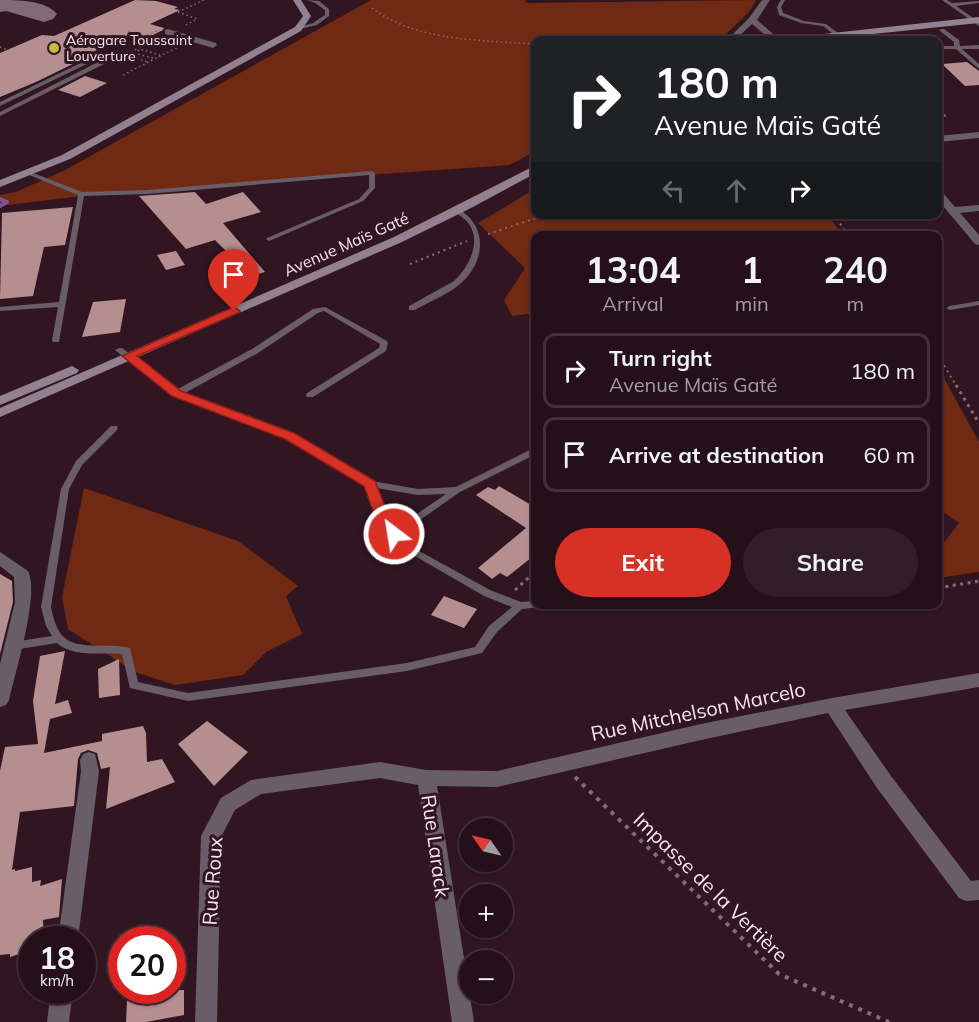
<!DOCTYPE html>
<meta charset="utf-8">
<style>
:root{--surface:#25101a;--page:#311e27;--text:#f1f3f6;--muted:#a39da2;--line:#423039;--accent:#d93025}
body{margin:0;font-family:Mulish,sans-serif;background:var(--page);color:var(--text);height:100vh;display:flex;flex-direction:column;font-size:22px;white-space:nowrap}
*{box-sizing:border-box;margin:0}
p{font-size:20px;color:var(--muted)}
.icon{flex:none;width:33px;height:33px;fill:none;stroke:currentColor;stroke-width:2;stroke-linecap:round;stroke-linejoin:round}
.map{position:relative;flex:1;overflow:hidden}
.drawer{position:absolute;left:531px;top:231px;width:411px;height:378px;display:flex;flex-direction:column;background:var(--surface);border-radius:12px;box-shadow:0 2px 4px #0004,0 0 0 2px var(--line)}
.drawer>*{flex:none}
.banner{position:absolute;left:531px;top:36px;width:411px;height:183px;border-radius:12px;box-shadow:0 2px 4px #0004,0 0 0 2px var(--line);background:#202124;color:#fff;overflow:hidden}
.needle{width:39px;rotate:304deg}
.buttons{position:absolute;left:459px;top:818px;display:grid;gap:12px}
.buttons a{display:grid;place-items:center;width:54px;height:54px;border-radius:50%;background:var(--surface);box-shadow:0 2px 4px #0004,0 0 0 2px var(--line);font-size:30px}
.speed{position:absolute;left:18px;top:926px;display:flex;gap:12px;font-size:30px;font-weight:700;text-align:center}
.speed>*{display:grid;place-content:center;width:78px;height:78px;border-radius:50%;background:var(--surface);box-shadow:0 2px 4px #0004,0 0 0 2px var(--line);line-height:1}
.speed small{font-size:15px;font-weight:400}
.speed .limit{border:9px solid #d22;background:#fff;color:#111}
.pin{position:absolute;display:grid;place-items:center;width:51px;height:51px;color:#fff;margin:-62px -26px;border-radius:50% 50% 50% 0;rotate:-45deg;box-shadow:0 0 6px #0007}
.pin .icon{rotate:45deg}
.me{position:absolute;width:66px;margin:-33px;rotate:329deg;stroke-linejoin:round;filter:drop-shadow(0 0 4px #0008)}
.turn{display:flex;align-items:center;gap:21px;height:126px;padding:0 24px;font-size:27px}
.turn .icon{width:78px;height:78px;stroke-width:2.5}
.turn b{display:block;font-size:42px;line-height:51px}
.lanes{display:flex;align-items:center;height:57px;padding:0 24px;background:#0003;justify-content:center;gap:30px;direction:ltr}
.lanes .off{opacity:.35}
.eta{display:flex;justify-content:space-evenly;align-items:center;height:102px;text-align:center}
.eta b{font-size:36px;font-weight:700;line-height:42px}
.cta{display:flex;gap:12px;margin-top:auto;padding:12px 24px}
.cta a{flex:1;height:69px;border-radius:36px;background:var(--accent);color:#fff;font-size:24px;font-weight:700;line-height:69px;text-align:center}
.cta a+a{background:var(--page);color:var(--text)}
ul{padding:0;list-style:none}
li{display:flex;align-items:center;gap:18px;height:75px;margin:0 12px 9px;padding:0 12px;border:3px solid var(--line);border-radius:12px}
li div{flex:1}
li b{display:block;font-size:22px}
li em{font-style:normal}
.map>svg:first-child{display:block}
.green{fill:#702912}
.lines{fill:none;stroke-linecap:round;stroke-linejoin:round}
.stream{stroke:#795597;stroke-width:4}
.taxiway{fill:#826a74;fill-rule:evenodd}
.building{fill:#b58e90}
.path-far3{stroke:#846c76;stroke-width:1.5;stroke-dasharray:1.5 3;stroke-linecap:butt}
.path-far2{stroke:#846c76;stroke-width:2;stroke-dasharray:2 4;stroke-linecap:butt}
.path-far1{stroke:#846c76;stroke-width:3;stroke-dasharray:3 4.5;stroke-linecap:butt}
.path{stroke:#846c76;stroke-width:4;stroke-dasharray:4 6;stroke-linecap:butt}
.lane{fill:#695d67;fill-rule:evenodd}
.street{fill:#695d67;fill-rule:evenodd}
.secondary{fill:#938090;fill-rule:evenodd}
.route{fill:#d93025;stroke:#8d1f18;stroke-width:1.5}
.poi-dot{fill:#c6bc3c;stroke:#311622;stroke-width:2}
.labels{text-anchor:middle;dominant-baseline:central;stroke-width:6;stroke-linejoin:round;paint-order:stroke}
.far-poi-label{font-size:14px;fill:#fbe7ef;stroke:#311622;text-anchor:start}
.street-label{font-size:16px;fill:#fbe7ef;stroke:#311622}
.near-street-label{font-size:20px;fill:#fbe7ef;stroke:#311622}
</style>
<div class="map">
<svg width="979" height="1022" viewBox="0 0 979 1022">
<rect width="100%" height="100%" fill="#311622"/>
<path class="green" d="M371,0H525L526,3H533L756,0L749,12L720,40H536L535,151L510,165L98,194L0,206V195L16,192L65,170Z
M535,189L536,214L828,215L842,235L536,236L535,313L512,316L504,300L525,268L478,223Z
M938,367L979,442V572L938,578V544L942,545L959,523L938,508V444L941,441L938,433Z
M84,488L238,541L298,586L286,596L302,634L266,652L243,675L175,685L135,672L68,629L62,597Z"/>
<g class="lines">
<path class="stream" d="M0,199L7,202L0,206"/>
<path class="taxiway" d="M0,0C17,0 46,0 57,14L53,19L44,22L6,11L0,12Z"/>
</g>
<path class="building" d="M135,0L156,1L178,7L174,9L180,10L150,24L164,28L163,30L145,39L130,34L74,61L77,62L36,82L0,97V53L42,35L54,36Z
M967,62L979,71V85L965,86L942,64Z
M85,76L107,83L80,97L58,90Z
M195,192L206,204L243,192L261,212L223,223L265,272L251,276L230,250L226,251L215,240L186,249L139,196Z
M73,207L65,245L44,247L33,296L0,299L2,213Z
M176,251L185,265L166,270L157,255Z
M126,299L120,332L82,337L93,302Z
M499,486L536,508V554L507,577L500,573L492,579L478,568L526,528L476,495L488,487L495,490Z
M0,574L12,581L13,602L0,654Z
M444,596L477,609L464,628L431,615Z
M65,651L55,704L68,700L72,713L50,719L44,753L102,741V734L143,726L146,733L147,762L162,759L175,782L106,809L110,767L101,769L97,753L88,750L81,753L78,759L74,806L20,812L12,870L15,869V871L32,867V882L41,880L40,886L62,879L59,917L43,920L44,939H32V950L10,957V954L0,955V771L5,747L38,744L33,701L40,656Z
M119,659L120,695L99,698L98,669Z
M207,721L248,752L214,786L178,744Z
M138,990H184V1015L146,1022H126L127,1001L138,999Z"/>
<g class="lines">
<path class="path-far3" d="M372,8C417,42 482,40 536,44
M178,12L197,19L186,25
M178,12L204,0
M130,31L128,32L144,37L157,31
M0,47L9,50
M138,51L140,49L160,55
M134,53L153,58
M128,56L148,62
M119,58L158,38
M123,75L180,46"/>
<path class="path-far2" d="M833,214L849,236
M488,234L549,214
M410,264L467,241
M938,355L957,387"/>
<path class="path-far1" d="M956,385L979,423
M938,588L979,581
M515,590L536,571"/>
<path class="path" d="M575,777L779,974L889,1022"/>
<path class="lane" d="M307,0L319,1L329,9V16L317,25L296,30V28L313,23L325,15V10L315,3Z
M781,0H785L781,7L783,13L804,21L826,24L847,40H841L823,26L801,23L779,15L777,7Z
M942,0H947L952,3L979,1V3L956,6L979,22V26Z
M940,29H944L959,40L960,46L979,45V49H962L979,64V69L956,49H938V46H954V42L940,31Z
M102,55L111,58L106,63L0,116V112L104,59L95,60L2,105L0,106V102L91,58Z
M938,108L946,115V117H942L938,113Z
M372,171L375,173V188L363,201L269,241L266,239L267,238L359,199L369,188V175L147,194L84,196L59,342H53L52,340L58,307L0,311V307L59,302L78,195L29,175V173H33L82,192L147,190Z
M458,209C489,226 485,263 460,284C447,295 430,301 415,310H409V306L454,281C468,268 482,243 469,224C466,219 459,216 455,211Z
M979,301V305L950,310L946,308L950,306Z
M325,307L387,341L388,343L386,351L313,397H307L306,395L307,393L379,348L380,344L324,311L318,313L258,353L183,394L293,434L372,481L418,489L456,487L536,447V454L460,492L400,534L421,552L490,590L521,602L536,601V604H543L541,607L522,609L497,632L482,653L478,654L407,671L188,701L130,688L122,654C101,652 74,658 57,643L13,650L9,649L8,646L9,643L13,642L52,636L46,626L41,607L61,489L76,461L111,426H117L118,428L117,430L82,465L69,489L51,607C53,616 55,626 61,634C74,652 109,642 130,648L138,682L188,693L407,663L475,647L489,626L512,607L484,596L415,556L391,536L380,521L366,486L287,438L173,396L115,350L119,348H122L176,390L252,349L313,309ZM376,488L418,495L446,494L395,529L387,518Z"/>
<path class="street" d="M762,0H770L757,20L780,40H771L752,24L735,40H727L749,18Z
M168,29L216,43L217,45L213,48L165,34V30Z
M979,132V138L938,142V136Z
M938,191L942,192L955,207L979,205V211L960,213L979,235V245L975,244L938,200Z
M0,552L28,571C40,593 15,673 9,700L6,705L0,707V664L15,602L14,577L0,566Z
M979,673V687L845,710L891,776L971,881L979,880V900L966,901L959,898L877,788L828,713L701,740L497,787L437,786L474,1022H452L418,785L380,778L261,794L235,810L221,837L217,1022H195L201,836L221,798L251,780L380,762L426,770L497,771L701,724L832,698Z
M89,752L95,754L99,771L78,939H58L81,771L80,760L83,754Z
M51,990H73L69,1022H47Z"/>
<path class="secondary" d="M293,0H301L311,16L301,31L70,159L0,187V180L62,155L295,27L303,16Z
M979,17V23L815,40H792L796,37Z
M536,165V173L471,208L402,242L0,417V408L394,237Z
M72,366L79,370L77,373L0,405V396Z"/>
</g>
<path class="route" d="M234,307L240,311L238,313L137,356L181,391L294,433L375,481L389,517L401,534L399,537H389L376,519L364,486L285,439L172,396L122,356Z"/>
<circle class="poi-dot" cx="54" cy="48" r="6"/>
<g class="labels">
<g class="far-poi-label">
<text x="66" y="40">Aérogare Toussaint<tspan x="66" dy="16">Louverture</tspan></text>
</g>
<g class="street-label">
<text transform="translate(346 244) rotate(-24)">Avenue Maïs Gaté</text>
</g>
<g class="near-street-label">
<text transform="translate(698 711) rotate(-12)">Rue Mitchelson Marcelo</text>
<text transform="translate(436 846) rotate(82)">Rue Larack</text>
<text transform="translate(212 881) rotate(-86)">Rue Roux</text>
<text transform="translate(711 887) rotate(44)">Impasse de la Vertière</text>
</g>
</g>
</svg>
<div class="buttons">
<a><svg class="needle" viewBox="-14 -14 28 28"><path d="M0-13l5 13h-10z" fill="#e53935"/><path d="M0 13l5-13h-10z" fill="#a39da2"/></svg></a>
<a>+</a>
<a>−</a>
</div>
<div class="speed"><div>18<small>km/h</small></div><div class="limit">20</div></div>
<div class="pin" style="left:234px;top:311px;background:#d93025"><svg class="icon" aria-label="arrive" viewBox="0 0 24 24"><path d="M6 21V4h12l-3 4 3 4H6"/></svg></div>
<svg class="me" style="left:394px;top:534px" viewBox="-20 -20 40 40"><circle r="17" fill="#d93025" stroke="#fff" stroke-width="3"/><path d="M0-11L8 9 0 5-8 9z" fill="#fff"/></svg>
<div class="banner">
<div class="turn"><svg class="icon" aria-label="right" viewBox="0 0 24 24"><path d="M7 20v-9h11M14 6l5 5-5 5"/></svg><div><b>180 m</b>Avenue Maïs Gaté</div></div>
<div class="lanes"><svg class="icon off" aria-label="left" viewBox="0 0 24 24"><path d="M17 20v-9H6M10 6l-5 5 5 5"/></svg><svg class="icon off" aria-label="ahead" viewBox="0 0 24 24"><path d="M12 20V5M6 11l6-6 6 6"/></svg><svg class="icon" aria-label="right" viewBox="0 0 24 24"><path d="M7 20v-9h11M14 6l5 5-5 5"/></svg></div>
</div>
<section class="drawer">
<div class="eta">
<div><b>13:04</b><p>Arrival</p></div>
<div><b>1</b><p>min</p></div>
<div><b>240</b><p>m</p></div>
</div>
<ul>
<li><svg class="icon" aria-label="right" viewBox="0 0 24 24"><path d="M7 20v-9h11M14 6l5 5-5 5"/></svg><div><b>Turn right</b><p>Avenue Maïs Gaté</p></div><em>180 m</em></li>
<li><svg class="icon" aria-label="arrive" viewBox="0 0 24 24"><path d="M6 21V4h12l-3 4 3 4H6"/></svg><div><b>Arrive at destination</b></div><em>60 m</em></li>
</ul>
<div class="cta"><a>Exit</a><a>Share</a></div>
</section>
</div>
